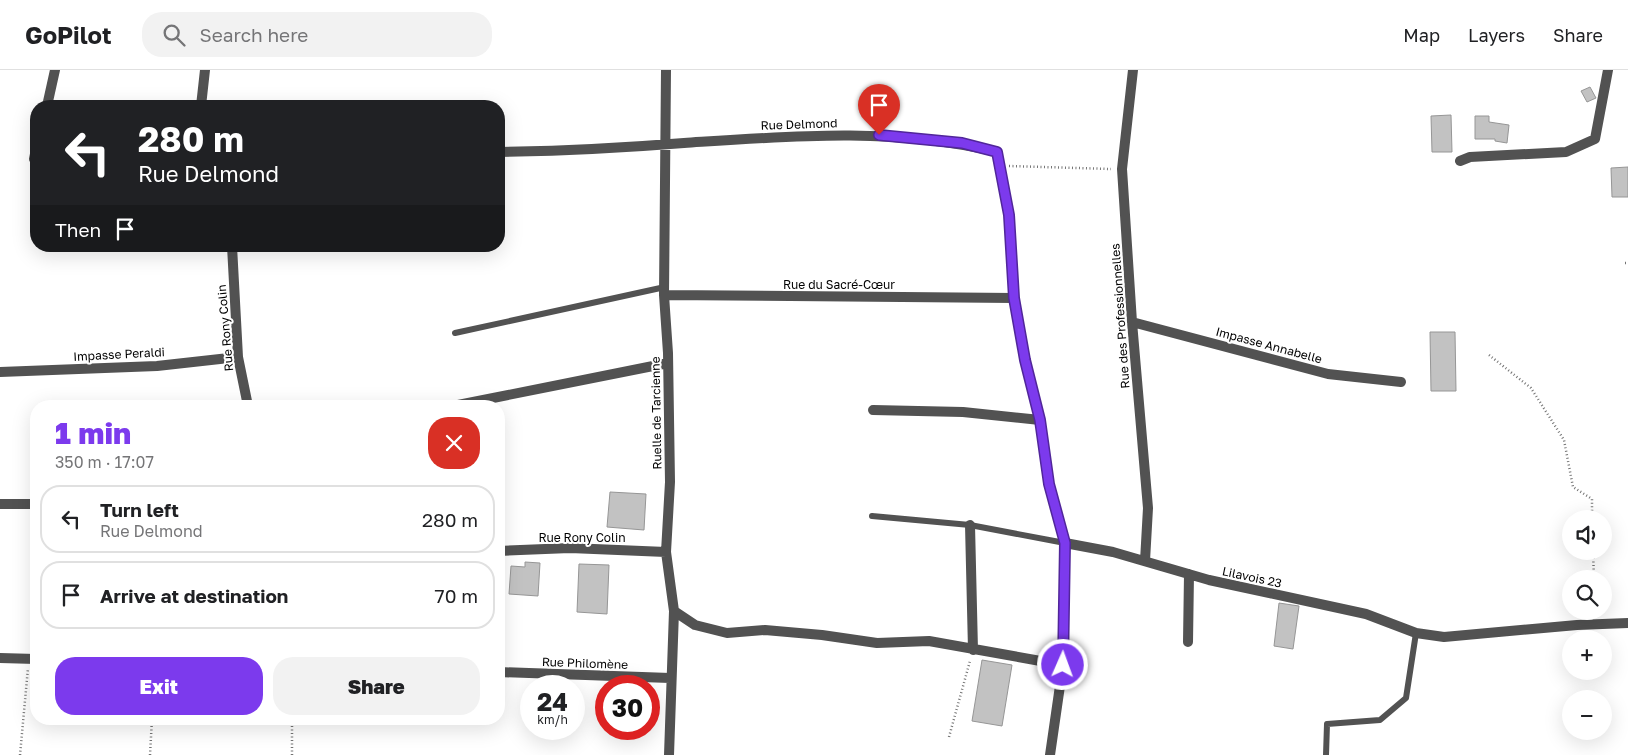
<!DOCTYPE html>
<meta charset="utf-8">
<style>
:root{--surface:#fff;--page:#f2f2f2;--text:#202124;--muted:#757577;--line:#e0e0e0;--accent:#7c3aed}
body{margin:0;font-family:"Golos Text",sans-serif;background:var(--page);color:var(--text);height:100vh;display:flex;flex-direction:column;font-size:19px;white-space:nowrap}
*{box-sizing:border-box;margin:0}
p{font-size:16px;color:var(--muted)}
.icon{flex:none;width:28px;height:28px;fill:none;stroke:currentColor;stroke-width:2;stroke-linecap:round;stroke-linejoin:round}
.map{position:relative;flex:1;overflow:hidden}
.drawer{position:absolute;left:30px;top:330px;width:475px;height:325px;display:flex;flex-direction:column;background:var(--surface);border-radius:20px;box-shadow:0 5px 20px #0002}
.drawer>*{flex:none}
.banner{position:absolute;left:30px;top:30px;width:475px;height:152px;border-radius:20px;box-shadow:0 5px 20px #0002;background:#202124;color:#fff;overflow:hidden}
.controls{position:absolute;left:1562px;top:440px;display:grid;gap:10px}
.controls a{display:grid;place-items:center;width:50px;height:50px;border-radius:50%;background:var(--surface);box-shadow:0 5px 20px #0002;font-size:25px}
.speed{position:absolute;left:520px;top:605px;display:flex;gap:10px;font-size:25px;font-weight:700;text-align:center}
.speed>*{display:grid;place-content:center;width:65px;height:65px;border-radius:50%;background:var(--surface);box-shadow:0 5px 20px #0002;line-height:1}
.speed small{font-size:12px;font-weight:400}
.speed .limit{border:8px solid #d22;background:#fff;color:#111}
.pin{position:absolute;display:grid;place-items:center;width:42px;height:42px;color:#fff;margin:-51px -21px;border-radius:50% 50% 50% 0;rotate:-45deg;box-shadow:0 0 5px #0007}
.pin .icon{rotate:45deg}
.me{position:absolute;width:55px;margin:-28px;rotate:2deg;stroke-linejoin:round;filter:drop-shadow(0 0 4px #0008)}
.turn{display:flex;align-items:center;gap:18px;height:105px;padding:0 25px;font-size:22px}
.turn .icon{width:65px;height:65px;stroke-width:2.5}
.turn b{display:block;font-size:35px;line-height:42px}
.then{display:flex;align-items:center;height:48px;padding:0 25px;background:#0003;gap:10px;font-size:19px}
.round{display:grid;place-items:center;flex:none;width:52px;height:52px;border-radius:20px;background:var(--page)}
.headline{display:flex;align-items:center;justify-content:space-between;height:85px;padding:0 25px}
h1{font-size:30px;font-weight:800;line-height:38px;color:var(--accent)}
.action{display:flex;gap:10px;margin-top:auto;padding:10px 25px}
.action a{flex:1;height:58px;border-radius:20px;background:var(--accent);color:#fff;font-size:20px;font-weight:800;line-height:58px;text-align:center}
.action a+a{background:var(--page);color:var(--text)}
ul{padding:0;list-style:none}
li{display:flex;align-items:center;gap:15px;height:68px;margin:0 10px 8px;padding:0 15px;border:2px solid var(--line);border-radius:20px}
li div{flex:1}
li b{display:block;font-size:19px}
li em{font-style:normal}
header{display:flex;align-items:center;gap:30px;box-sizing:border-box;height:70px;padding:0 25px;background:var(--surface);border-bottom:1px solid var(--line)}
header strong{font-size:24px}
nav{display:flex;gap:28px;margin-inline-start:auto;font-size:18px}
.search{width:350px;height:45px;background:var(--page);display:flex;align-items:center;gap:12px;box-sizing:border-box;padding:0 18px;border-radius:20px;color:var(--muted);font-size:19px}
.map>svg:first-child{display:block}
.building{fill:#c2c2c2;stroke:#969696}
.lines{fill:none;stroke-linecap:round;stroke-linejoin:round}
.path{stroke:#747474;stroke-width:2.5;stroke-dasharray:1 2.5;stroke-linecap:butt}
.service{stroke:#525252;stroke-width:6}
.minor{stroke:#525252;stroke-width:10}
.route-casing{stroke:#51269a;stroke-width:12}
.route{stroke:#7c3aed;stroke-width:9}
.labels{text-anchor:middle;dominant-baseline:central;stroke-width:4;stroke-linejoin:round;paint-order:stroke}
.street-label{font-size:12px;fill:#000;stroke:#fff}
</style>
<header>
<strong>GoPilot</strong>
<div class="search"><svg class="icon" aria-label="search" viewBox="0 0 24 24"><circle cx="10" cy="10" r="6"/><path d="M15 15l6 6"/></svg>Search here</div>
<nav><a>Map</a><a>Layers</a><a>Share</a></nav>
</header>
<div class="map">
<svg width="1628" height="685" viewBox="0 0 1628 685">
<rect width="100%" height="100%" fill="#fff"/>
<path class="building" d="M1590,17L1596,28L1587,32L1581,21Z
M1451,45L1452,82H1432L1431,46Z
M1475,46H1489V52L1509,55L1507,73L1495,71V69H1475Z
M1628,97V127H1612L1611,98Z
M1430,262H1455L1456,321H1431Z
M610,422L646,424L644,460L607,457Z
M525,492L540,493L538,526L509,524L511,496L525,497Z
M579,494L609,495L607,544L577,542Z
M1279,533L1299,536L1293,579L1274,576Z
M982,590L1012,595L1002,656L972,651Z"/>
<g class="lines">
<path class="path" d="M1009,96L1111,99
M1625,193H1628
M1489,285L1531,318L1564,370L1573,417L1592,429V449
M1593,481L1594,509
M292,649V685
M949,667L970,591
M20,685L28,598
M150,685L152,649"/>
<path class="service" d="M455,263L665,217
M872,446L970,455L1065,473
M1326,685L1327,654L1380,650L1406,628L1416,563"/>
<path class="minor" d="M666,0L664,225L668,283L670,412L666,482L674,541L669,685
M1133,0L1122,99L1132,252L1148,438L1145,491
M47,36L55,0
M201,36L205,0
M36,79L34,89H36
M499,82C561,81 622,78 684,73C789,66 894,57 997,82L1009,145L1014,228L1025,290L1040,350L1049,414L1065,473L1063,595L1050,685
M1460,91L1470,87L1566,82L1595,69L1608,0
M232,176L238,287L248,336
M664,225L1014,228
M1132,252L1328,304L1401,312
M0,302L157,296L238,287
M453,336L668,293
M873,340L963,342L1040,350
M0,434H36
M970,455L973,580
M1065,473L1113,482L1209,510L1366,544L1416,563L1444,567L1577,555L1628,553
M499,481L570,478L666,482
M674,541L695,555L727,563L765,560L822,565L877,573L929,571L1063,595
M1188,572L1189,504
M0,588L36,589
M499,602L670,608"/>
</g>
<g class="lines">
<defs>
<path id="route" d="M879,65L962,73L997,82L1009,145L1014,228L1025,290L1040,350L1049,414L1065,473L1063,595"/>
</defs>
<use href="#route" class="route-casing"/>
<use href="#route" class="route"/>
</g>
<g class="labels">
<g class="street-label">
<text transform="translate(799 54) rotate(-2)">Rue Delmond</text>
<text x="839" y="214">Rue du Sacré-Cœur</text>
<text transform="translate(1120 246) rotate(-94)">Rue des Professionnelles</text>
<text transform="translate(225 258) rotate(-95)">Rue Rony Colin</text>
<text transform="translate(1269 275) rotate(15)">Impasse Annabelle</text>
<text transform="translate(119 284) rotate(-3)">Impasse Peraldi</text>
<text transform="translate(656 343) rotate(-91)">Ruelle de Tarcienne</text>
<text x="582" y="467">Rue Rony Colin</text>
<text transform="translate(1252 507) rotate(12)">Lilavois 23</text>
<text transform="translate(585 593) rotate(2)">Rue Philomène</text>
</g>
</g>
</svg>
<div class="controls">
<a><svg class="icon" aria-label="sound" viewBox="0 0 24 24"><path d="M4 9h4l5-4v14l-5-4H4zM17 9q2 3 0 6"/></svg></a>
<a><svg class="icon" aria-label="search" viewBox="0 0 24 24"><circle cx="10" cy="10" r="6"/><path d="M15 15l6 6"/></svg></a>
<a>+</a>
<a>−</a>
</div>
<div class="speed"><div>24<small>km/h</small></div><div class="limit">30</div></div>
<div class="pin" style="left:879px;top:65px;background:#d93025"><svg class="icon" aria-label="arrive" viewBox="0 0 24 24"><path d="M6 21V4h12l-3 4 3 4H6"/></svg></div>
<svg class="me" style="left:1063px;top:595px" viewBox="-20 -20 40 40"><circle r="17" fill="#7c3aed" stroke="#fff" stroke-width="3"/><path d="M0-11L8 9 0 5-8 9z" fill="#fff"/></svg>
<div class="banner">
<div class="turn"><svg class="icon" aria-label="left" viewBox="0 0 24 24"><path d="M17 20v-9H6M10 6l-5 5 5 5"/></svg><div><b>280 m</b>Rue Delmond</div></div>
<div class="then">Then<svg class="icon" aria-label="arrive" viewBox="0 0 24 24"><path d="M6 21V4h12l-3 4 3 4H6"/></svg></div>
</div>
<section class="drawer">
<div class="headline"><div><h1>1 min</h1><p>350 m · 17:07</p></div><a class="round" style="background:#d93025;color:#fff"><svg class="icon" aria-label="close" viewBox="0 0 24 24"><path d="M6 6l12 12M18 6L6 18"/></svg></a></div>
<ul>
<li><svg class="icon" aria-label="left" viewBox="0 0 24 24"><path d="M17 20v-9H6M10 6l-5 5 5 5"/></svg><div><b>Turn left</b><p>Rue Delmond</p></div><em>280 m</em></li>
<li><svg class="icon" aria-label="arrive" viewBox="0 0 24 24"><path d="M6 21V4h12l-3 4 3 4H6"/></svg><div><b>Arrive at destination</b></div><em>70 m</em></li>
</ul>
<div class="action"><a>Exit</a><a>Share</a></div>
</section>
</div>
